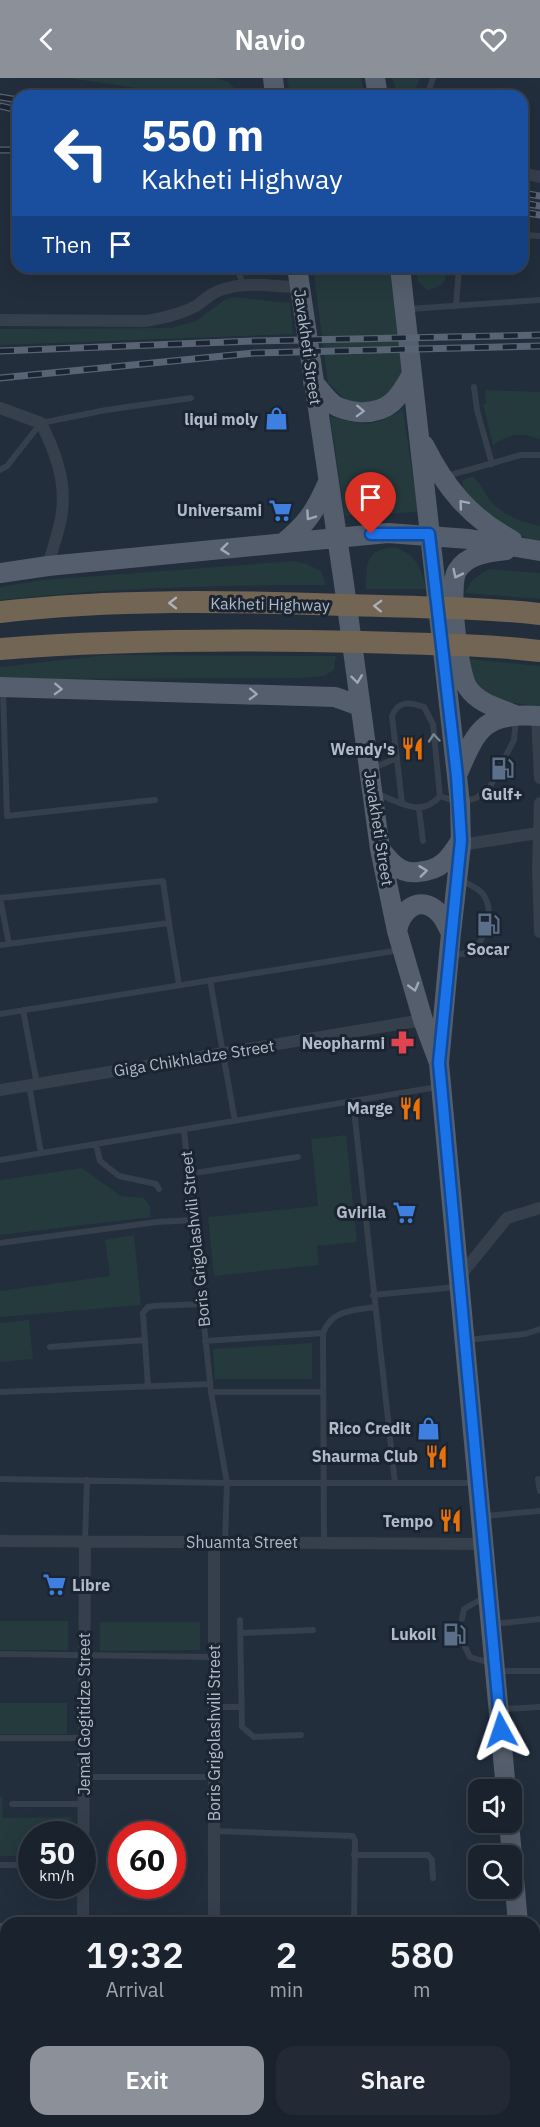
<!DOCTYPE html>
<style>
:root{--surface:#1a222d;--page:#232a35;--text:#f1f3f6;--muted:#9fa4aa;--line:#383f49;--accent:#8c9099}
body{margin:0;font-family:"IBM Plex Sans",sans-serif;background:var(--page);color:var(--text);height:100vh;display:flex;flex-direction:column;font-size:22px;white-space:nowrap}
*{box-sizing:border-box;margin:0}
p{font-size:20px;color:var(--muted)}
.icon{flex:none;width:33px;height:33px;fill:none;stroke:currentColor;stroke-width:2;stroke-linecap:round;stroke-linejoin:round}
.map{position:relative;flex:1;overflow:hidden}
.side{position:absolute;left:0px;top:1839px;width:540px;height:210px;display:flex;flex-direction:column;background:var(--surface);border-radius:18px 18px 0 0;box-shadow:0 6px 24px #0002,0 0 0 2px var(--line)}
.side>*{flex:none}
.hud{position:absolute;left:12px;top:12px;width:516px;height:183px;border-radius:18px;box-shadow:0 6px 24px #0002,0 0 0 2px var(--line);background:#1a4fa0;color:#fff;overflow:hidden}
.fabs{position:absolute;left:468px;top:1701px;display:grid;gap:12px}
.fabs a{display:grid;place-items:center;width:54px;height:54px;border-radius:12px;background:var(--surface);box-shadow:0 6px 24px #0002,0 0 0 2px var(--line);font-size:30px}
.speed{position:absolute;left:18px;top:1743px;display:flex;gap:12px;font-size:30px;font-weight:700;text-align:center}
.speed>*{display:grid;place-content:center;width:78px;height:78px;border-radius:50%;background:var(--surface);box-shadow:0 6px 24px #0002,0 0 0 2px var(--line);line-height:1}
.speed small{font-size:15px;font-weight:400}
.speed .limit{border:9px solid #d22;background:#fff;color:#111}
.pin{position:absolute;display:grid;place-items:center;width:51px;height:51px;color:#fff;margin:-62px -26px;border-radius:50% 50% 50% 0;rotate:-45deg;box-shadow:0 0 6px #0007}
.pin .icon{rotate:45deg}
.me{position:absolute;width:66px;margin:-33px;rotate:355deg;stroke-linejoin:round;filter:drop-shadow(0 0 4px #0008)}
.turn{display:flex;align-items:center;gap:21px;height:126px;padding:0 30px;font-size:27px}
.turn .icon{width:78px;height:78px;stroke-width:2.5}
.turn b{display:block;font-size:42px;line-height:51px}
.then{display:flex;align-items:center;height:57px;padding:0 30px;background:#0003;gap:12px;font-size:22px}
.eta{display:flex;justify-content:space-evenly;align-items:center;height:102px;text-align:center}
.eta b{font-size:36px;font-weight:600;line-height:42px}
.primary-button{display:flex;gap:12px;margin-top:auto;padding:12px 30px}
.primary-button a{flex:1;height:69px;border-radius:18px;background:var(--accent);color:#fff;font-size:24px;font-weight:600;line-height:69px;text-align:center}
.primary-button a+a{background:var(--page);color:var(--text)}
header{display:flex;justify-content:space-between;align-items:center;height:78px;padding:0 30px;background:var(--accent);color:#fff;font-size:27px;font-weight:600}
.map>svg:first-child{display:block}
.green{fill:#243a3d}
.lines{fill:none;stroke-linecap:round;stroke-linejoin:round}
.lane{stroke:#363f4c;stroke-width:6}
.street{stroke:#363f4c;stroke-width:12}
.secondary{stroke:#444f5f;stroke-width:18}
.primary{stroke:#545e6c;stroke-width:20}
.highway{stroke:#726553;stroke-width:22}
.rail-casing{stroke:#586473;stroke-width:7}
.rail{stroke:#1b2431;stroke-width:4.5;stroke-dasharray:14;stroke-linecap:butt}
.oneway{stroke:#9ea8b6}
.oneway2{stroke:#abb2bc}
.oneway3{stroke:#7a8390}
.route-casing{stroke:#114b97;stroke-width:15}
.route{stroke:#1a73e8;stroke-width:10}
.labels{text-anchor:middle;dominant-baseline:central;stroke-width:6;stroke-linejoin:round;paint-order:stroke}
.street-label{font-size:16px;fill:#b1bac8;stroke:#1b2431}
.poi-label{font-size:16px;font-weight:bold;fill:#b1bac8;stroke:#1b2431;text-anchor:end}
</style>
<header><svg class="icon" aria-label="back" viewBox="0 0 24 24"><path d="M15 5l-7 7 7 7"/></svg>Navio<svg class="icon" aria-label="heart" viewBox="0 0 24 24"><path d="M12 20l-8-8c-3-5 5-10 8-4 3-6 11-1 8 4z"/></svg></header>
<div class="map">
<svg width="540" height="2049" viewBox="0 0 540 2049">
<rect width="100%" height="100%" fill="#222e3c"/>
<path class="green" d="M68,0H216L228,4L242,18H192Z
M287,0H361L364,18H290Z
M392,0H420L413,18L397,14Z
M313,189H390L406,288L392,317L364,327L346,322L328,305Z
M416,189H447C446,204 443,209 427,212L418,204Z
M233,219L290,225L293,256L0,267V251L171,250L196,243L224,222Z
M485,312L540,314V362C522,353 509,356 493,367L483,326H486Z
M403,331L418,434L345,438L330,338C363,348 373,350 403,331Z
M473,399C481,405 482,410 487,418C500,437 519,443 540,448V463L531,462L495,448L464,415L462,403L467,400Z
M395,469C417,479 421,488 426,511H366C367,484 364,473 395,469Z
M294,483L307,486L321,493L326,507C217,507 109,510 0,522V509L43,502Z
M489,491L540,495V521L465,515L472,502Z
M106,577L336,578L334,592L324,598L303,600L0,601V589Z
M468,581L540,588V629L496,622L474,605Z
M346,1057L357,1164L317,1168L319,1187L214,1198L208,1139L318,1128L311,1061Z
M82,1090L121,1118L144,1120L150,1128L151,1139L0,1157V1102Z
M134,1157L141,1227L0,1239V1213L110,1198L105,1162Z
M29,1242L33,1281L0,1284V1245Z
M312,1265V1301H215L213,1271Z
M0,1543H68V1572H0Z
M100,1544H200V1572L100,1573Z
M0,1625H67V1656H0Z
M0,1719H2L3,1740L71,1739V1756H32L31,1778H0Z"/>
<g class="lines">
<path class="lane" d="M427,18L433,0
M522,157L540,158
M237,189L243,207
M456,228L459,189
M409,231L540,222
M474,309L477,332L492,386
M0,392L7,388L41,345L106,332L191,320
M447,398L521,377H540
M3,613L7,738L155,722
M373,690L397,680
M376,715C398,723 421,741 440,718L433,646L424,629C411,624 398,622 392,638L402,725
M440,718L460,725L476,720L489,711L514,662L516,641
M419,731L423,763
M460,802C477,810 487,813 489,834
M0,820L163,803L169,845
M0,820L9,866
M0,867L169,845L179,907
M452,878C470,875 476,873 484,856
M210,902L235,1043
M23,932L37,1006
M0,936L400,872
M29,1007L41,1075
M353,1023L395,1405
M184,1052L211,1314L227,1405L225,1464
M96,1066L100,1083L119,1098L156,1106L159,1111
M0,1082L437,1009
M188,1096L298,1079
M0,1165L157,1144L193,1142
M373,1217L456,1209
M467,1262L525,1256L540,1251
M205,1263L323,1255
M50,1269L145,1262
M148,1308L143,1235L148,1229L154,1228L202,1226
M0,1314L210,1306
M211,1314H323
M0,1401L227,1405H473
M538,1401L540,1413
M484,1438L540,1433
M85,1463L87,1402
M324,1465L323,1255C331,1232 354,1232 375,1229
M462,1541L464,1531L485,1519
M240,1542L242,1649L254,1659L301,1657
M493,1546L540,1541
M241,1555L313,1552
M465,1569L470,1579L490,1585
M0,1576L214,1579
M499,1593H540
M214,1629H241
M502,1631L540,1629
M0,1660H83
M84,1699H214
M12,1726H84
M214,1753L353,1758L355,1763L354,1845
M354,1777H428L432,1782L433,1800
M0,1787H32
M360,2046L378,2049
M460,2049L516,2043"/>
<path class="street" d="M522,95L540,99
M0,242L146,243C163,240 181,236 196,228C206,221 212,214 224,211C247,203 275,209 299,209
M0,330L41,345C55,373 66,402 62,434C60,452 52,471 48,488
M537,638L540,700
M540,725L538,791L540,854
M461,767L538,755
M0,1012L423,942
M459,1199L507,1140L540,1130
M0,1463L484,1466
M214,1464V1845
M83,1845L85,1463
M113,2043V2049"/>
<path class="secondary" d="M0,1854H6
M534,1864L540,1865"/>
<path class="primary" d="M273,0L275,18
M375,0L378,18
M297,189L344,506L380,771L397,853L423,942L438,982
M400,189L460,725L461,767L451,855L439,985L506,1712
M313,304C320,311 327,323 336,328C343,332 350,333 358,334C389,336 399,320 412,296
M424,367C445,409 470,440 512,462
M283,465C307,446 316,432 328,404
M506,472C489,474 467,476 457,493C448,508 458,596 468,610C479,626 499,630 515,637
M0,495L48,488L388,455L469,461L540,473
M0,609L335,619L360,628
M458,695C478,648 485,635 540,638
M380,771C385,777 390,784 396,788C402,793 410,795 418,794C442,792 449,781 461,762
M397,853C401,832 419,816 438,834C444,839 447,848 451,855
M509,1744L518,1845
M534,2011L540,2035
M526,2043L527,2049"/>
<path class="highway" d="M0,534C114,521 230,523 345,527C410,529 475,529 540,536
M0,571C121,561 242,561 363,564C422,566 481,566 540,573"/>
<defs>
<path id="rail" d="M0,19L18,22
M0,28L18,32
M0,72H18
M522,115L540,118
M522,125L540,128
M522,134L540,137
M0,273L253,263L540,257
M0,300L254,275L540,268"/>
</defs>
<use href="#rail" class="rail-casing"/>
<use href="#rail" class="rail"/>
</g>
<defs><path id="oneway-chevron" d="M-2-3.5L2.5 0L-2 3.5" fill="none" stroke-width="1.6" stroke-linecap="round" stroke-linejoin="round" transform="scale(1.5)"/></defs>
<g class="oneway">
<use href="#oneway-chevron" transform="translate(360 333) rotate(2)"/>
<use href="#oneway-chevron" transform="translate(463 426) rotate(-130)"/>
<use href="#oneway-chevron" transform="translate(310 438) rotate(125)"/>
<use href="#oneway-chevron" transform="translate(225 471) rotate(174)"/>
<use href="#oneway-chevron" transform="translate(457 496) rotate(116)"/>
<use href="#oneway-chevron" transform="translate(357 601) rotate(83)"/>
<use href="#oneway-chevron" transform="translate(58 611) rotate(2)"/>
<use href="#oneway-chevron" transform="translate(253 616) rotate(2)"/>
<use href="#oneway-chevron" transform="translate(423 793) rotate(-7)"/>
<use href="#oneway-chevron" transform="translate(414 909) rotate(75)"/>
</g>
<g class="oneway2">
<use href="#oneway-chevron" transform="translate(173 525) rotate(-180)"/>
<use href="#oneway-chevron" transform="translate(378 528) rotate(-178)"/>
</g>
<use class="oneway3" href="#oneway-chevron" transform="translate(434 660) rotate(-95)"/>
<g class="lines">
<defs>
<path id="route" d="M371,456H429L457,698L461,762L439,985L501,1652"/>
</defs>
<use href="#route" class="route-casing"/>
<use href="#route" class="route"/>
</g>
<defs>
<symbol id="shop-bare" viewBox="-9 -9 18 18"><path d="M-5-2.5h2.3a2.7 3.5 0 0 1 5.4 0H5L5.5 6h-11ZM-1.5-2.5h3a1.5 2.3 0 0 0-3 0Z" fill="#3f7fe0" stroke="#1b2431" stroke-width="2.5" paint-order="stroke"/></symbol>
<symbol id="supermarket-bare" viewBox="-9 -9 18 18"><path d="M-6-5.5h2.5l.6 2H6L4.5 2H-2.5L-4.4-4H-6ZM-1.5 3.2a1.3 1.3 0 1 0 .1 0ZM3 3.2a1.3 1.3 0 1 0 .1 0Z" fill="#3f7fe0" stroke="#1b2431" stroke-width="2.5" paint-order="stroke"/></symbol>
<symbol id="restaurant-bare" viewBox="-9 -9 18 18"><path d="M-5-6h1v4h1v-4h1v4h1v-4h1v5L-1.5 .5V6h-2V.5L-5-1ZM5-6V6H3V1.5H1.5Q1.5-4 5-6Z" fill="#e8710a" stroke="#1b2431" stroke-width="2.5" paint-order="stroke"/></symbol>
<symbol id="fuel-bare" viewBox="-9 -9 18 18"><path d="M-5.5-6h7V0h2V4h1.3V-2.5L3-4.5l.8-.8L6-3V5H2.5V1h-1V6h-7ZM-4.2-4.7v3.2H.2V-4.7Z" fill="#5c6f8a" stroke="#1b2431" stroke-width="2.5" paint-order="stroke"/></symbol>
<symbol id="pharmacy-bare" viewBox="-9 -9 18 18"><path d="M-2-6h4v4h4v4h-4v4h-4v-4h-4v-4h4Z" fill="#e0444e" stroke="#1b2431" stroke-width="2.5" paint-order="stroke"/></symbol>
</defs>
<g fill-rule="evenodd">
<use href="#shop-bare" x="260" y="324" width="33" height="33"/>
<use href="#supermarket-bare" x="264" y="416" width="33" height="33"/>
<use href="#restaurant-bare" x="396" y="654" width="33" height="33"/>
<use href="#fuel-bare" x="486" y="674" width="33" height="33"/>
<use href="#fuel-bare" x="472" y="830" width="33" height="33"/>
<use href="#pharmacy-bare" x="386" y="948" width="33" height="33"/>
<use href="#restaurant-bare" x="394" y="1014" width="33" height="33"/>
<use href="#supermarket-bare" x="388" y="1118" width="33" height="33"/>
<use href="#shop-bare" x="412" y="1334" width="33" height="33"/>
<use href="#restaurant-bare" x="420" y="1362" width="33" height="33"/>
<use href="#restaurant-bare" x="434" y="1426" width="33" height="33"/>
<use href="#supermarket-bare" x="38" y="1490" width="33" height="33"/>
<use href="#fuel-bare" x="438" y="1540" width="33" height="33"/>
</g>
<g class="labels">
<g class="street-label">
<text transform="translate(308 269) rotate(82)">Javakheti Street</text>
<text transform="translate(270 526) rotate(1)">Kakheti Highway</text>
<text transform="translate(379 750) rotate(81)">Javakheti Street</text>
<text transform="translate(194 980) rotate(-9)">Giga Chikhladze Street</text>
<text transform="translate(195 1161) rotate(-96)">Boris Grigolashvili Street</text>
<text x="242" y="1464">Shuamta Street</text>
<text transform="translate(84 1636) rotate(-90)">Jemal Gogitidze Street</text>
<text transform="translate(214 1655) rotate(-90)">Boris Grigolashvili Street</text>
</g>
<g class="poi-label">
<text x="258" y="341">liqui moly</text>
<text x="262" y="432">Universami</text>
<text x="395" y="671">Wendy's</text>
<text x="502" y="716" text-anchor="middle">Gulf+</text>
<text x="488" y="871" text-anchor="middle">Socar</text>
<text x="385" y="965">Neopharmi</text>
<text x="393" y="1030">Marge</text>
<text x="386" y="1134">Gvirila</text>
<text x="411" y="1350">Rico Credit</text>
<text x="418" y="1378">Shaurma Club</text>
<text x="433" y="1443">Tempo</text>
<text x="72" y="1507" text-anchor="start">Libre</text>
<text x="436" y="1556">Lukoil</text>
</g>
</g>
</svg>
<div class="fabs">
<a><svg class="icon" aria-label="sound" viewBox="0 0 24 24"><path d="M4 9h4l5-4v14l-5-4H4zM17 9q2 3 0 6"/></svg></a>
<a><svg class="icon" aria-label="search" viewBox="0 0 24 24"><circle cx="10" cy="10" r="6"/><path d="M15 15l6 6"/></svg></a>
</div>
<div class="speed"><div>50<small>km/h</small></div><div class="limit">60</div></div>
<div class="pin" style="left:371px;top:456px;background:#d93025"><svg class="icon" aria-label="arrive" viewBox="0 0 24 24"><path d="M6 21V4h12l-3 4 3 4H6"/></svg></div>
<svg class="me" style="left:501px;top:1652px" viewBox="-20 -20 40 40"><path d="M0-17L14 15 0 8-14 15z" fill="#1a73e8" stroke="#fff" stroke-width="4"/></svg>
<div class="hud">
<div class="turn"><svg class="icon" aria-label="left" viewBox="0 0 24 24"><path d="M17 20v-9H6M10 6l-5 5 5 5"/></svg><div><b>550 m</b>Kakheti Highway</div></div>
<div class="then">Then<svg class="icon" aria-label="arrive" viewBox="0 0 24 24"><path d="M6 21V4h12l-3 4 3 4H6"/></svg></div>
</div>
<section class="side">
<div class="eta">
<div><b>19:32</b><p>Arrival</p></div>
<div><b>2</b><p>min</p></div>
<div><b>580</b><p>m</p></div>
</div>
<div class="primary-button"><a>Exit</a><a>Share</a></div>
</section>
</div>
